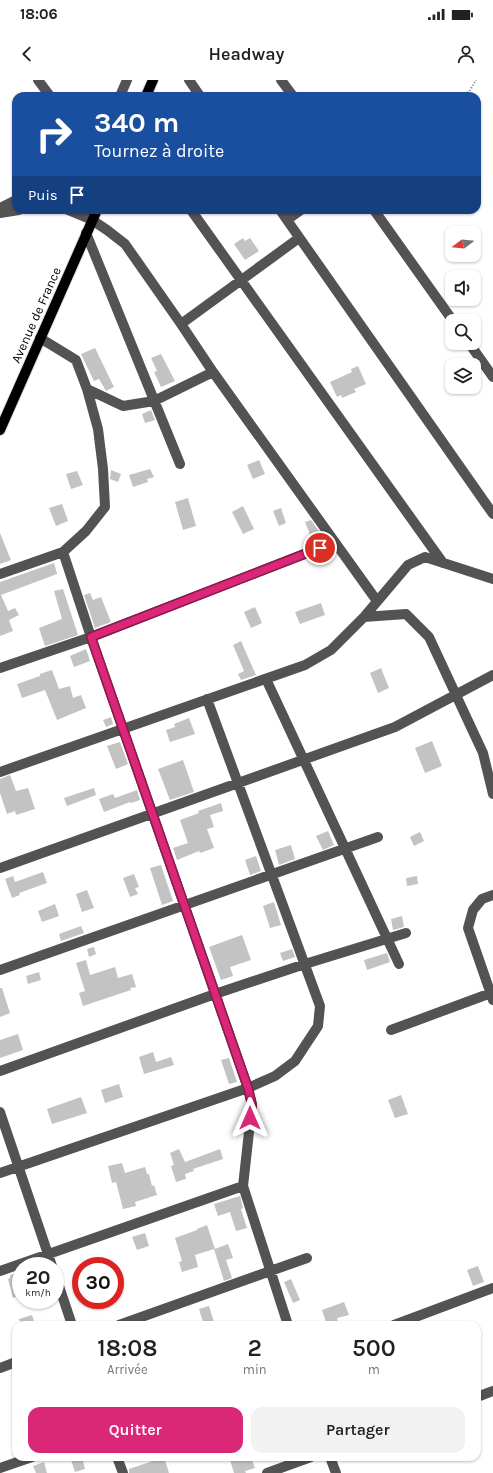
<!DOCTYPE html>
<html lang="fr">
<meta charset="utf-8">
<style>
:root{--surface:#fff;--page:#f2f2f2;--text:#202124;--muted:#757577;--accent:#db2777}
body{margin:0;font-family:Karla,sans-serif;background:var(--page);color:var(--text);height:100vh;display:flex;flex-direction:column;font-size:15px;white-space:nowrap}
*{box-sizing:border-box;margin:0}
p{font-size:13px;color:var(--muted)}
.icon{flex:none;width:22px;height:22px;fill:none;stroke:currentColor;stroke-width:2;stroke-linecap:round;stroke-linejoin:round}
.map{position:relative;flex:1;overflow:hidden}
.drawer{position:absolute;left:12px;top:1241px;width:469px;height:140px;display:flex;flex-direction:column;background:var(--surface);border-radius:12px;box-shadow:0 1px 3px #0004}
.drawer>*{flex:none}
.banner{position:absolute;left:12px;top:12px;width:469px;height:122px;border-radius:12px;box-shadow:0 1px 3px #0004;background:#1a4fa0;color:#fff;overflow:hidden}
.needle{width:26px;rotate:254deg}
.fabs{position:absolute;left:445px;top:146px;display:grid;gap:8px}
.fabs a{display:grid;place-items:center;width:36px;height:36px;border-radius:8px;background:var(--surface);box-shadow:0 1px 3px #0004;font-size:20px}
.speed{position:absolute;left:12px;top:1177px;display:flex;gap:8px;font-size:20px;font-weight:700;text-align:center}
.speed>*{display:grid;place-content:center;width:52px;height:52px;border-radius:50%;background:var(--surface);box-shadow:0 1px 3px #0004;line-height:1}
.speed small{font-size:10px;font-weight:400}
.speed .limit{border:6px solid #d22;background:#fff;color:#111}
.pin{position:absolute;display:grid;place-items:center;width:34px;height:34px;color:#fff;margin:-17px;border:2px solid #fff;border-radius:50%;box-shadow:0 1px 4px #0007}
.me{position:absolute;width:44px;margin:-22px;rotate:0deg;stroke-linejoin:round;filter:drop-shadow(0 0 3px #0008)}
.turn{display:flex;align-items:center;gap:14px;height:84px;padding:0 16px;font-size:18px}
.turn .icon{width:52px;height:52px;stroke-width:2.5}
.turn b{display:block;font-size:28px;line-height:34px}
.then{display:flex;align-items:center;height:38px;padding:0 16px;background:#0003;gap:8px;font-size:15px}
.eta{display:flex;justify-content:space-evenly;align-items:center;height:68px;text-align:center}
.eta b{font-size:24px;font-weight:600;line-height:28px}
.action{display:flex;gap:8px;margin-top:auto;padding:8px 16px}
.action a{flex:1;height:46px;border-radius:12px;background:var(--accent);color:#fff;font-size:16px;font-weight:600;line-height:46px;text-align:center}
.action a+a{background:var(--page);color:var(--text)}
.status{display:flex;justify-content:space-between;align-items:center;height:28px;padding:0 20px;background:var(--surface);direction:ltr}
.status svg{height:11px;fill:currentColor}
header{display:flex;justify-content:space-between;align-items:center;height:52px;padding:0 16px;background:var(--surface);font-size:18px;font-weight:600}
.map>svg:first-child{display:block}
.building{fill:#c3c3c3}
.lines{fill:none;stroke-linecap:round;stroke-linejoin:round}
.major-casing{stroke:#dbdbdb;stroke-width:12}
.path{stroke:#757575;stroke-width:2;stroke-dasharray:1 2;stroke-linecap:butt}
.minor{stroke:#535353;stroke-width:10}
.major{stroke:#000;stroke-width:10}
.route-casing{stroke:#8e194d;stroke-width:10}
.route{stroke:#db2777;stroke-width:7}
.labels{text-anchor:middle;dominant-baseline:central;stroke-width:3;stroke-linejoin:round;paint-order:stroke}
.street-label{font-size:13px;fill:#000;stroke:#fff}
</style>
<div class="status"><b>18:06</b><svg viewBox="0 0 49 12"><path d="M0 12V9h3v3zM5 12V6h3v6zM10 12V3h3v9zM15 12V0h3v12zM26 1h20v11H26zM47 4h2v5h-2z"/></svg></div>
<header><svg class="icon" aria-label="back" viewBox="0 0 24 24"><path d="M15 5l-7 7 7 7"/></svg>Headway<svg class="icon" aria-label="person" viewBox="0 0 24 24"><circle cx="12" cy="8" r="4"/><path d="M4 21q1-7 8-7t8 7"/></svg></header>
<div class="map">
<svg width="493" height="1393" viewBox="0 0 493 1393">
<rect width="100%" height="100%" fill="#fff"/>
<path class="building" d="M243,158L245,161L250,158L259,171L245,180L234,164Z
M95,268L114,307L106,311L99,299L94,301L81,274Z
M161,274L175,301L161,307L154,292L157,291L151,278Z
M358,286L366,304L354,309L356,312L342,318L341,315L337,317L330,302L352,292L351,289Z
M151,330L155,340L145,343L142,334Z
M259,380L265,394L253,399L247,385Z
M150,389L154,397L147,399L148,402L133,407L129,395Z
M111,390L121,394L118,402L110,399Z
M77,391L83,405L71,409L66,394Z
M188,418L196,446L183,450L175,422Z
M62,424L68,441L56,446L49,428Z
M243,426L254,449L243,454L232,432Z
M281,428L286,443L279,446L273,431Z
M311,440L321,454L311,457L305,442Z
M0,453L11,480L0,484Z
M54,483L57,494L1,515L8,531L15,528L19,535L9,540L13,551L0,556V502Z
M63,509L78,555L45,566L39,548L62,539L54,511Z
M90,513L93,520L101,517L111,542L95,548L84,515Z
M321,523L325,535L300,544L295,532Z
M255,527L262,543L251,548L244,532Z
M241,561L256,595L241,600L238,594L244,591L233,565Z
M86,569L90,581L74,587L70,576Z
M381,588L389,608L378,613L370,593Z
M52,590L59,609L70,606L73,618L81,615L86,628L57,640L45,610L22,618L17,604L40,596V594Z
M111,637L113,644L106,647L103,640Z
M189,638L195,654L170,662L166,650L175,647L174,644Z
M432,661L442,686L425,693L415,668Z
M120,662L128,684L116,689L107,666Z
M183,680L194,712L170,720L158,689Z
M10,695L16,711L28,708L35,729L16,735L15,731L7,734L0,713V699Z
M94,708L96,715L67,726L64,718Z
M137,710L140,720L131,723L130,722L104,732L99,719L113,714L115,718Z
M221,723L223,731L210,735L214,747L207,749L214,768L200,773L199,771L177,780L173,768L188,763L180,740L199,733L198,731Z
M328,751L334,765L323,770L316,756Z
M420,752L424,761L414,766L410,757Z
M291,765L295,779L279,785L275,770Z
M256,776L261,791L250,795L245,780Z
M161,785L173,821L162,825L150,788Z
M43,792L47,803L19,813L20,815L12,818L5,799L13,796L15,802Z
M134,794L139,807L135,808L138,814L130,817L123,798Z
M417,796L418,804L407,806L406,798Z
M87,810L94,828L82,832L76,814Z
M274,822L281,845L270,848L263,826Z
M55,824L59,836L42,842L38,831Z
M402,836L404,847L393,850L391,839Z
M81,846L84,853L61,861L59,854Z
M242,855L251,880L230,887L233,896L221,900L209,867Z
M94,867L96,874L89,877L87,869Z
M292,869L295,877L283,881L280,873Z
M387,873L390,882L367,890L364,880Z
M86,880L90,895L115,887L118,898L132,894L136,907L130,908L131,910L83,926L79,913L85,911L76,883Z
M39,892L41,900L28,904L26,896Z
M0,908H2L10,933L0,937Z
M18,954L23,970L0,978V960Z
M153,972L156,982L171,977L174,985L144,994L139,977Z
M229,978L237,1002L229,1004L221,980Z
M119,1004L123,1017L105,1023L101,1010Z
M401,1015L408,1034L395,1038L388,1020Z
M81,1017L87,1033L52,1044L47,1029Z
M179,1069L185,1082L220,1069L223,1079L193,1089L194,1091L185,1094L186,1099L176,1102L171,1086L174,1085L170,1073Z
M122,1083L125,1093L145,1087L147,1094H149L152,1106L154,1105L157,1115L135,1122L136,1126L123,1129L116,1102L112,1103L108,1086Z
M240,1116L243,1128L241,1129L247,1148L236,1151L230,1132L218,1136L214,1124Z
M207,1145L215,1169L228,1164L233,1178L226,1180L232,1198L224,1201L214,1169L195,1175L198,1187L182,1192L179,1182L182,1181L175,1158L197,1150V1149Z
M145,1153L149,1166L137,1170L132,1157Z
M478,1186L484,1202L473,1206L467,1190Z
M21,1191V1215L13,1218L8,1199L10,1198V1195Z
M291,1199L300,1220L293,1223L284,1202Z
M344,1222L349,1235L337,1238L339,1245H327L322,1230Z
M209,1226L215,1245H204L199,1229Z
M32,1235L35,1245H21L19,1239Z
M70,1377H82L85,1389L75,1392Z
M152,1377H164L169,1393H129V1389L153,1381Z
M229,1377H251L255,1388L245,1391L246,1393H234Z
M44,1382L47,1393H36L33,1386Z"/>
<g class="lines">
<defs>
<path id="major" d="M146,16L153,0
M0,350L97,130"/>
</defs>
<use href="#major" class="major-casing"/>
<path class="path" d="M456,16L469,12L476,0"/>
<path class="minor" d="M38,0L50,16
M189,0L200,16
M281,0L293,16
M120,16L127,0
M0,128L16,120
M68,130L92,140L107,150L125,164L181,244L213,292L377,521
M191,130L443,483
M280,130L493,434
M374,130L453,241
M0,133L19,130
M287,140L301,130
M86,153L180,384
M181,244L299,158
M469,263L493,297
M87,309L123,326L154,321L213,292
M63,472L91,557L248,1008L252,1025L243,1106L288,1245
M0,494L63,472L86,451L105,427L103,389L98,349L87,309L76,280L40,258
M364,537L406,534L429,557L483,673L493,714
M0,588L91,557L335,462
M266,599L399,884
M0,692L305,585L331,570L364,537L408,485L425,477L493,499
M0,788L395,647L493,595
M493,815L482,819L473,830L468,848L493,920
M0,890L378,757
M391,950L491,913
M0,991L215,914L305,884L406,853
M0,1032L52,1186
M0,1093L248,1008L275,996L295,981L318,946L320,926L207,619
M0,1191L243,1106
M55,1194L72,1245
M119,1245L307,1178
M394,1245L493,1208
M0,1288L16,1282
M477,1317L493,1311
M117,1377L123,1393
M330,1377L336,1393
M0,1388L32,1377
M267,1393L311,1377"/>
<use href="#major" class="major"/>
</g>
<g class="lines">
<defs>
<path id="route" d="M250,1038L252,1025L248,1008L91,557L320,468"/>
</defs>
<use href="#route" class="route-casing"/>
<use href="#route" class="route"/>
</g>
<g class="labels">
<g class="street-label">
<text transform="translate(36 235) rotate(-66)">Avenue de France</text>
</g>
</g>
</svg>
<div class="fabs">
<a><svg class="needle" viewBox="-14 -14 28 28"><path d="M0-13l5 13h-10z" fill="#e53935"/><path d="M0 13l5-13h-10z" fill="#757577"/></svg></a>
<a><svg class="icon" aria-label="sound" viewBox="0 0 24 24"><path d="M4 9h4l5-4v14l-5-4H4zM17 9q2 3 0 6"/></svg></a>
<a><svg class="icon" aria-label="search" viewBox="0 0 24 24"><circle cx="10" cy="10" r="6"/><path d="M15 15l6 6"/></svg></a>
<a><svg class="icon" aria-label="layers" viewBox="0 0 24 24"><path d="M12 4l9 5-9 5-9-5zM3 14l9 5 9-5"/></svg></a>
</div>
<div class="speed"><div>20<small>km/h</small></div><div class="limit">30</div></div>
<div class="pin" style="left:320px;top:468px;background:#d93025"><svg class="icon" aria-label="arrive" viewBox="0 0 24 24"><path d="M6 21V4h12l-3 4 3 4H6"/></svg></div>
<svg class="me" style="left:250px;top:1038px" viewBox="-20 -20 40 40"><path d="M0-17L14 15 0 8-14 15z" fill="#db2777" stroke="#fff" stroke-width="4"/></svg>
<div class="banner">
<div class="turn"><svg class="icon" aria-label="right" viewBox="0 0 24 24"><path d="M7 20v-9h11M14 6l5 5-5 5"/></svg><div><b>340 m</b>Tournez à droite</div></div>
<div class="then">Puis<svg class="icon" aria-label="arrive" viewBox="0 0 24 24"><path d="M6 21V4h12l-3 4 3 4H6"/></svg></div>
</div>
<section class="drawer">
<div class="eta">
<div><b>18:08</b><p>Arrivée</p></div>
<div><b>2</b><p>min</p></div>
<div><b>500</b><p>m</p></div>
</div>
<div class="action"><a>Quitter</a><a>Partager</a></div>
</section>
</div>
